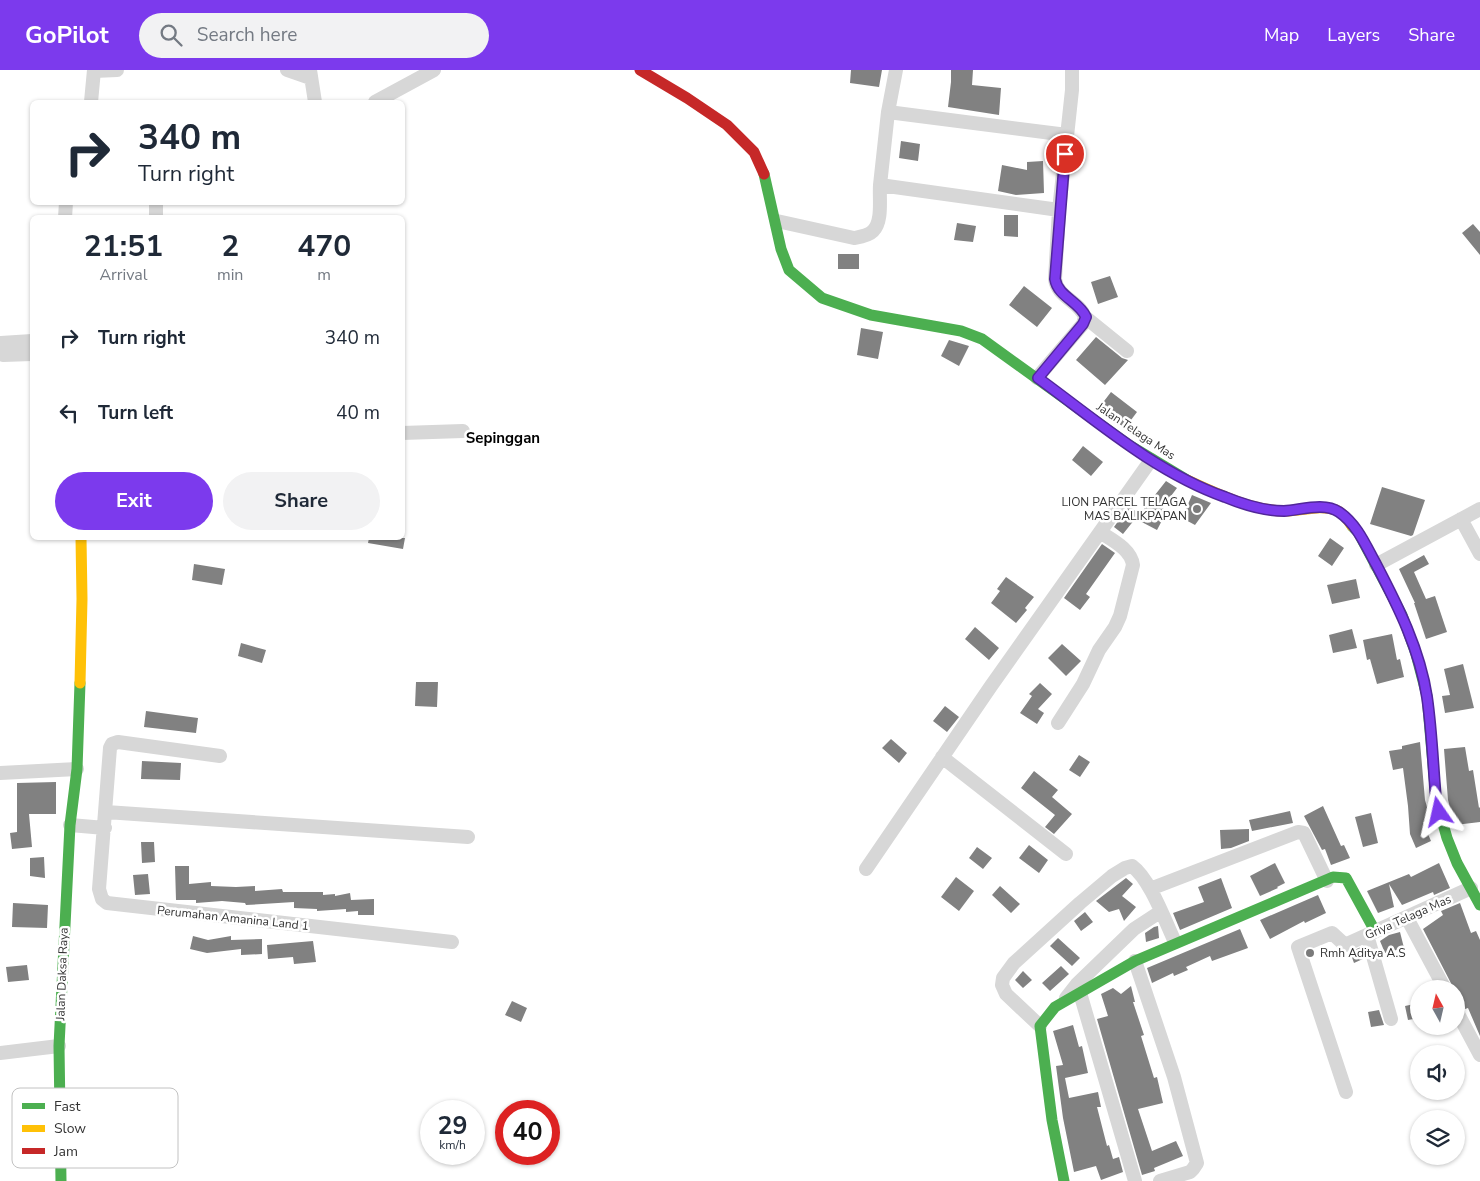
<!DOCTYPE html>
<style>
:root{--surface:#fff;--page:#f2f2f3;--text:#1f2937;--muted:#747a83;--accent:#7c3aed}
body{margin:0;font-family:"Nunito Sans",sans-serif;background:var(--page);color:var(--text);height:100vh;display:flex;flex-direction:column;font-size:19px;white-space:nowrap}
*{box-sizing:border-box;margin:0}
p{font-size:16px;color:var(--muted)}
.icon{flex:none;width:28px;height:28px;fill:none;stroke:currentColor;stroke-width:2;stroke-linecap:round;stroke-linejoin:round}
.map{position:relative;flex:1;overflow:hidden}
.sheet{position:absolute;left:30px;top:145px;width:375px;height:325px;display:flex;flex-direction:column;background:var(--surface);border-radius:8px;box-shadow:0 1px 4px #0004}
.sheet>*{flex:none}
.guide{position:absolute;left:30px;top:30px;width:375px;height:105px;border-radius:8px;box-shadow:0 1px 4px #0004;background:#fff;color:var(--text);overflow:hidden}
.needle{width:32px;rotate:352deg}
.buttons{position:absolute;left:1410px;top:910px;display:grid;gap:10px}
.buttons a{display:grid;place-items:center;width:55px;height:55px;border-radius:50%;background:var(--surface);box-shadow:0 1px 4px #0004;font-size:25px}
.speed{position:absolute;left:420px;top:1030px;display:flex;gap:10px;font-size:25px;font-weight:700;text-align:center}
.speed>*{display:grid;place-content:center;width:65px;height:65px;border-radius:50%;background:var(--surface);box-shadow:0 1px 4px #0004;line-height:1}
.speed small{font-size:12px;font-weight:400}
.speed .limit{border:8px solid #d22;background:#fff;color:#111}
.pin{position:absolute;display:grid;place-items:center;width:42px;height:42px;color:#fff;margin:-21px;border:2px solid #fff;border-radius:50%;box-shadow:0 1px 5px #0007}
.me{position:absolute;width:55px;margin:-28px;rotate:349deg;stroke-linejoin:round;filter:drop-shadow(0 0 4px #0008)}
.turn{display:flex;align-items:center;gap:18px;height:105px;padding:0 25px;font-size:22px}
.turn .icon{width:65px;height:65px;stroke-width:2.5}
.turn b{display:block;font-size:35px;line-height:42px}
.eta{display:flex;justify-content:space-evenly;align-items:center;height:85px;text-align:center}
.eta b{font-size:30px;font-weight:700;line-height:35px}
.cta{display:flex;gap:10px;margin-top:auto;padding:10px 25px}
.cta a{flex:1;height:58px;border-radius:30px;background:var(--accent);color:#fff;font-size:20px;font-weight:700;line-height:58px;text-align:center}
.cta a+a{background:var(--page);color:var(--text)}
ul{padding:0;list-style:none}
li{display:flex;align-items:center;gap:15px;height:75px;padding:0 25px}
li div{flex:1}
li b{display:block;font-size:19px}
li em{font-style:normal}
header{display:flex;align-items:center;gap:30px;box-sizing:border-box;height:70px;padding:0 25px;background:var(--accent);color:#fff}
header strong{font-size:24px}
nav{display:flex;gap:28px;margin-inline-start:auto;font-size:18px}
.search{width:350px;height:45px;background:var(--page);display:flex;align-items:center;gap:12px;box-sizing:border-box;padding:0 18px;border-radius:28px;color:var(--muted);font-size:19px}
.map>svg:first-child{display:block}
.building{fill:#818181}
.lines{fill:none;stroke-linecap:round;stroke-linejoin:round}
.street{stroke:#d7d7d7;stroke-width:14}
.fast{stroke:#4caf50;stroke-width:11}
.slow{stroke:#ffc107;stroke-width:11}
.jam{stroke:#c62828;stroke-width:11}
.route-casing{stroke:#51269a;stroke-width:12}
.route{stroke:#7c3aed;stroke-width:9}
.poi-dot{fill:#7a7a7a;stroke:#fff;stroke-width:2}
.labels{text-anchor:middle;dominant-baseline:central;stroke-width:5;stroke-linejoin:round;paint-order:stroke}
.street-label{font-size:12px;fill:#333;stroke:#fff}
.poi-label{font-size:12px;fill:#333;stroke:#fff;text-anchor:end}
.quarter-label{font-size:15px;font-weight:bold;fill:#000;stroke:#fff}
.key{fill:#fff;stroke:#c2c2c2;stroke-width:1}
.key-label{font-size:14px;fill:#333}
</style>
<header>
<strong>GoPilot</strong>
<div class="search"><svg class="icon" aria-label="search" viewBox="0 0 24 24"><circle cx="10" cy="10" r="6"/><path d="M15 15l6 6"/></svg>Search here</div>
<nav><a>Map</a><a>Layers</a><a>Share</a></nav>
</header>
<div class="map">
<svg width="1480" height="1111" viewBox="0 0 1480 1111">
<rect width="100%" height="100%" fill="#fff"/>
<path class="building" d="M851,0H882L879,17L850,13Z
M951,0H973L972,15L1001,18L999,45L948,37L951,12Z
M901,71L920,74L918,91L899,88Z
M1043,91L1044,123L1016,125L998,121L1002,95L1027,100V92Z
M1004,145H1018V167L1004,166Z
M957,153L976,156L973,172L954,170Z
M1473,154L1480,162V185L1462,163Z
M838,184H859V199H838Z
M1110,206L1118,227L1098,234L1091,212Z
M1024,216L1052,238L1037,257L1009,235Z
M861,258L883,262L878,289L857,285Z
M1096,267L1122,288L1128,290L1105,315L1076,290Z
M949,270L969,276L959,296L941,286Z
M1111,322L1137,342L1125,358L1098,339Z
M1083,376L1103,392L1091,406L1072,390Z
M1166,411L1177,418L1162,438L1167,441L1157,460L1136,449Z
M1382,417L1425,430L1413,465L1411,466L1370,454Z
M1192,425L1211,433L1195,455L1182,448Z
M1129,436L1139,444L1123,464L1114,457Z
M369,468H405L403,479L368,473Z
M1330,468L1344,478L1332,496L1318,486Z
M1102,474L1115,483L1086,524L1090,527L1080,540L1064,528Z
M1424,485L1429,494L1414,502L1426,529L1435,526L1447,562L1426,569L1414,533H1415L1399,499Z
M194,494L225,499L222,515L192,510Z
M1006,507L1034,527L1025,538L1027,540L1016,553L991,533L1000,521L997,519Z
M1356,509L1360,528L1332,534L1327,515Z
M975,557L999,578L989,590L965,569Z
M1352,559L1357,578L1333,583L1329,565Z
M1392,564L1397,590L1400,589L1404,607L1377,614L1370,589L1367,590L1363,570Z
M241,573L266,580L262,593L238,586Z
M1062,574L1081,591L1066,606L1048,588Z
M1463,594L1474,638L1445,643L1442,626L1450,625L1444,599Z
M416,612H438L437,637L415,636Z
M1040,613L1052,624L1038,639L1044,643L1037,654L1020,643L1032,626L1029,624Z
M945,636L959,647L947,662L933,651Z
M146,641L198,648L196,663L144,657Z
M891,669L907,683L899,693L882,678Z
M1420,672L1425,730L1431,751L1423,752L1431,771L1416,778L1410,764L1408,736L1403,698L1393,700L1389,681L1402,679V676Z
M1465,677L1469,701L1473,700L1479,738L1480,737V752L1455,755L1448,730L1444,679Z
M1079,685L1090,692L1080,707L1069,700Z
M142,691L181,693L180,710L141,709Z
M1034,701L1058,720L1052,727L1072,744L1054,764L1045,757L1055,745L1021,718Z
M56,712V744H29L32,777L12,779L10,763L17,762V713Z
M1323,736L1341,776L1344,775L1350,788L1331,795L1325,779L1322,780L1304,746Z
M1290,741L1293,753L1252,761L1249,750Z
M1371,743L1378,773L1363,777L1355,747Z
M1249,759V771L1231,778L1221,779L1220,760Z
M141,772H154L155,792L142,793Z
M1029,775L1048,790L1039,803L1019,788Z
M977,777L992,788L983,799L969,788Z
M44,787L45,808L30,806V788Z
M1275,793L1285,813L1277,817L1278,818L1260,826L1250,806Z
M1439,793L1450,818L1434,825L1433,822L1402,835L1389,814L1394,837L1378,843L1367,821L1409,804L1411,807Z
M175,796H189V814L211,812V816L236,817L255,816V821L282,819L283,822H323V825L335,824V826L350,823L351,830L374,829V845H358V841L346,842V839L317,841V839L294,838V832L246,835L245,833L222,831L196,833V830H176Z
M148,804L150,824L135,825L133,805Z
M956,807L974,821L959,841L941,827Z
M1126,808L1133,814L1122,826L1136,837L1124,851L1119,839L1109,842L1096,831Z
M1221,808L1232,838L1180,860L1173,843L1204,832L1198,817Z
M1000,816L1020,834L1011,843L992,825Z
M1318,825L1326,843L1305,853L1304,851L1270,869L1260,850Z
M13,833L48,835L47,858L12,857Z
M1460,833L1471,863L1476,861L1480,870V966L1468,938L1465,939L1460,932L1456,924V919H1454L1423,859L1443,845L1441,841Z
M1085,842L1093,852L1081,861L1074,851Z
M1158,856L1159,868L1146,872L1145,863L1154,857Z
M1240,859L1248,878L1212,891L1210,886L1186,897L1188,900L1174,906L1173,903L1152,913L1147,898Z
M1400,862L1404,878L1385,883L1380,871L1389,865Z
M193,866L208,870L231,866V870L262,869V884L241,885V879L207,883L190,879Z
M1058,868L1080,888L1072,896L1050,876Z
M313,871L316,892L294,894L293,887L268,889L267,875Z
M1361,877L1365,888L1354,893L1350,882Z
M27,895L29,910L8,912L6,897Z
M1061,896L1069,904L1050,921L1042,913Z
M1023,901L1032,910L1023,918L1015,910Z
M1131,916L1135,932H1133L1144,965L1141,966L1154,1008L1157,1007L1163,1033L1138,1039L1152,1081L1176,1071L1183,1086L1154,1098L1155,1101L1142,1105L1097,949L1108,946L1101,924L1113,918L1121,924Z
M512,931L527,938L521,952L505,945Z
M1419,933V948L1408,950L1405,936Z
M1379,940L1384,955L1371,957L1368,942Z
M1073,955L1079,977L1082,976L1088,1003L1065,1008L1069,1028L1098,1022L1101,1037H1097L1107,1076L1109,1075L1113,1089L1119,1087L1123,1102L1101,1110L1096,1096L1074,1102L1063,1048L1056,996L1063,995L1053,961Z"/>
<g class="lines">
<path class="street" d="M287,0L310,8
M310,0L315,32
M94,1L117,0
M91,32L94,0
M375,32L434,0
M888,42L1067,65
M880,115L888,42L896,0
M156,132V148
M65,148L66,132
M777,151L854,168C860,167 868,166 873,161C883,151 879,129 880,115L1059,140
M1085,247L1127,281
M1,273L32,271
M3,285L32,284
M1037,308L1083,254L1085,247C1079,231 1057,227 1055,209L1059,140L1072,20V0
M402,363L463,361
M1461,449L1480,484
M1376,495L1480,439
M1058,653L1083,614L1099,580L1115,557L1120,546L1133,495C1131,479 1112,470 1100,462
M220,686L118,672L112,674L110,678L99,819L102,829L107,833L452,872
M942,687L1066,784
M0,703L77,699
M106,742L468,767
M70,755L105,758
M866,799L991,616L1151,390
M1150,819L1298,762L1304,763L1327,811
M1407,848L1445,919
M1367,865L1391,949
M1135,891L1174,1007L1197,1093L1193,1099L1190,1102L1160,1111
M1080,923L1135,1111
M1066,928L1077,914L1134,859L1160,842
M1456,940L1480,985
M1040,956L1006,924L1002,915L1003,908L1014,893L1080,833L1112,806L1125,798L1132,796C1150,809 1165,851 1175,872
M0,983L59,976
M1346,1022L1298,877L1332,863L1345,875L1471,818"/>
<path class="fast" d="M764,104L781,179L789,200L822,228L871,245L961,261L982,269L1129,375L1187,410
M1352,456L1358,462L1402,545L1416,584L1427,626L1436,729L1447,768L1457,793L1480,835
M61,1111L59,976L70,755L77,699L80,613
M1064,1111L1052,1050L1040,956L1055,937L1135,891L1333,807L1346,808L1375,861"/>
<path class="slow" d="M1187,410C1215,423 1251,440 1282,441C1301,442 1318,434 1336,440C1342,442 1348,450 1352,456
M80,613L82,529L81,468"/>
<path class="jam" d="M640,0L687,28L727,55L754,82L764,104"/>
</g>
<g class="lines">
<defs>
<path id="route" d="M1065,84L1055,209C1058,227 1079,231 1086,247L1083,254L1038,308C1097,351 1155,402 1225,427C1242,434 1265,441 1284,441C1301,440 1324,432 1339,442C1357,454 1366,476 1376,494C1398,536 1420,580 1427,627C1432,661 1433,695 1436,729L1439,742"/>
</defs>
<use href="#route" class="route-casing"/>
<use href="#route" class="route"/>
</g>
<g class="poi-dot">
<circle cx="1197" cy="439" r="5"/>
<circle cx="1310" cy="883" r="5"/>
</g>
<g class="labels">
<g class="street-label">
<text transform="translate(1136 361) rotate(34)">Jalan Telaga Mas</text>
<text transform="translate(1408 847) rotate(-24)">Griya Telaga Mas</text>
<text transform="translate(233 848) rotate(6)">Perumahan Amanina Land 1</text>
<text transform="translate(62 904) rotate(-88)">Jalan Daksa Raya</text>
</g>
<g class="poi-label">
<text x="1187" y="432">LION PARCEL TELAGA<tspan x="1187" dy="14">MAS BALIKPAPAN</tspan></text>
<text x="1320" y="883" text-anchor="start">Rmh Aditya A.S</text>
</g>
<g class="quarter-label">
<text x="503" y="368">Sepinggan</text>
</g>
</g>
<rect x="12" y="1018" width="166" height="80" rx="8" class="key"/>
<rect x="22" y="1033" width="23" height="6" fill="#4caf50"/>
<rect x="22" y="1055" width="23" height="7" fill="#ffc107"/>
<rect x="22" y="1078" width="23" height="6" fill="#c62828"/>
<g class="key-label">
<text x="54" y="1041">Fast</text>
<text x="54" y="1063">Slow</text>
<text x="54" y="1086">Jam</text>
</g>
</svg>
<div class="buttons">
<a><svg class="needle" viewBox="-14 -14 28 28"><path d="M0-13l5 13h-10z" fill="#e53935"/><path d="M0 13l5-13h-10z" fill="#747a83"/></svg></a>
<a><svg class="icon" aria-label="sound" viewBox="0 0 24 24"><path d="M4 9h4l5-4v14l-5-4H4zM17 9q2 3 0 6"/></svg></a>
<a><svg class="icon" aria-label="layers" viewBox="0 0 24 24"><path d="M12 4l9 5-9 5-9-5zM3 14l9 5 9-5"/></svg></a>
</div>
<div class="speed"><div>29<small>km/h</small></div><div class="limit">40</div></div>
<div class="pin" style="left:1065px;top:84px;background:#d93025"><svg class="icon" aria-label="arrive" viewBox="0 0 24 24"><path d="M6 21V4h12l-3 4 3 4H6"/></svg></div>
<svg class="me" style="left:1439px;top:742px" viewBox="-20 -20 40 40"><path d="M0-17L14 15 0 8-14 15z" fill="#7c3aed" stroke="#fff" stroke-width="4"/></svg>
<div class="guide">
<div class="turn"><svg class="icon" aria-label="right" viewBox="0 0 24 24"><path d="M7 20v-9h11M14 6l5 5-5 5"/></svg><div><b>340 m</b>Turn right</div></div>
</div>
<section class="sheet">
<div class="eta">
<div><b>21:51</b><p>Arrival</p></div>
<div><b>2</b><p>min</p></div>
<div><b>470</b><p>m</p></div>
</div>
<ul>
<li><svg class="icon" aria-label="right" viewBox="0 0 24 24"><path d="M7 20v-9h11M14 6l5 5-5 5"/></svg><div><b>Turn right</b></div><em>340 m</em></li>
<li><svg class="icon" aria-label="left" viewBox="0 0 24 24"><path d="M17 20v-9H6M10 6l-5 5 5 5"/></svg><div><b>Turn left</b></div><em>40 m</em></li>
</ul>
<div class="cta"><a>Exit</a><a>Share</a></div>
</section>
</div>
